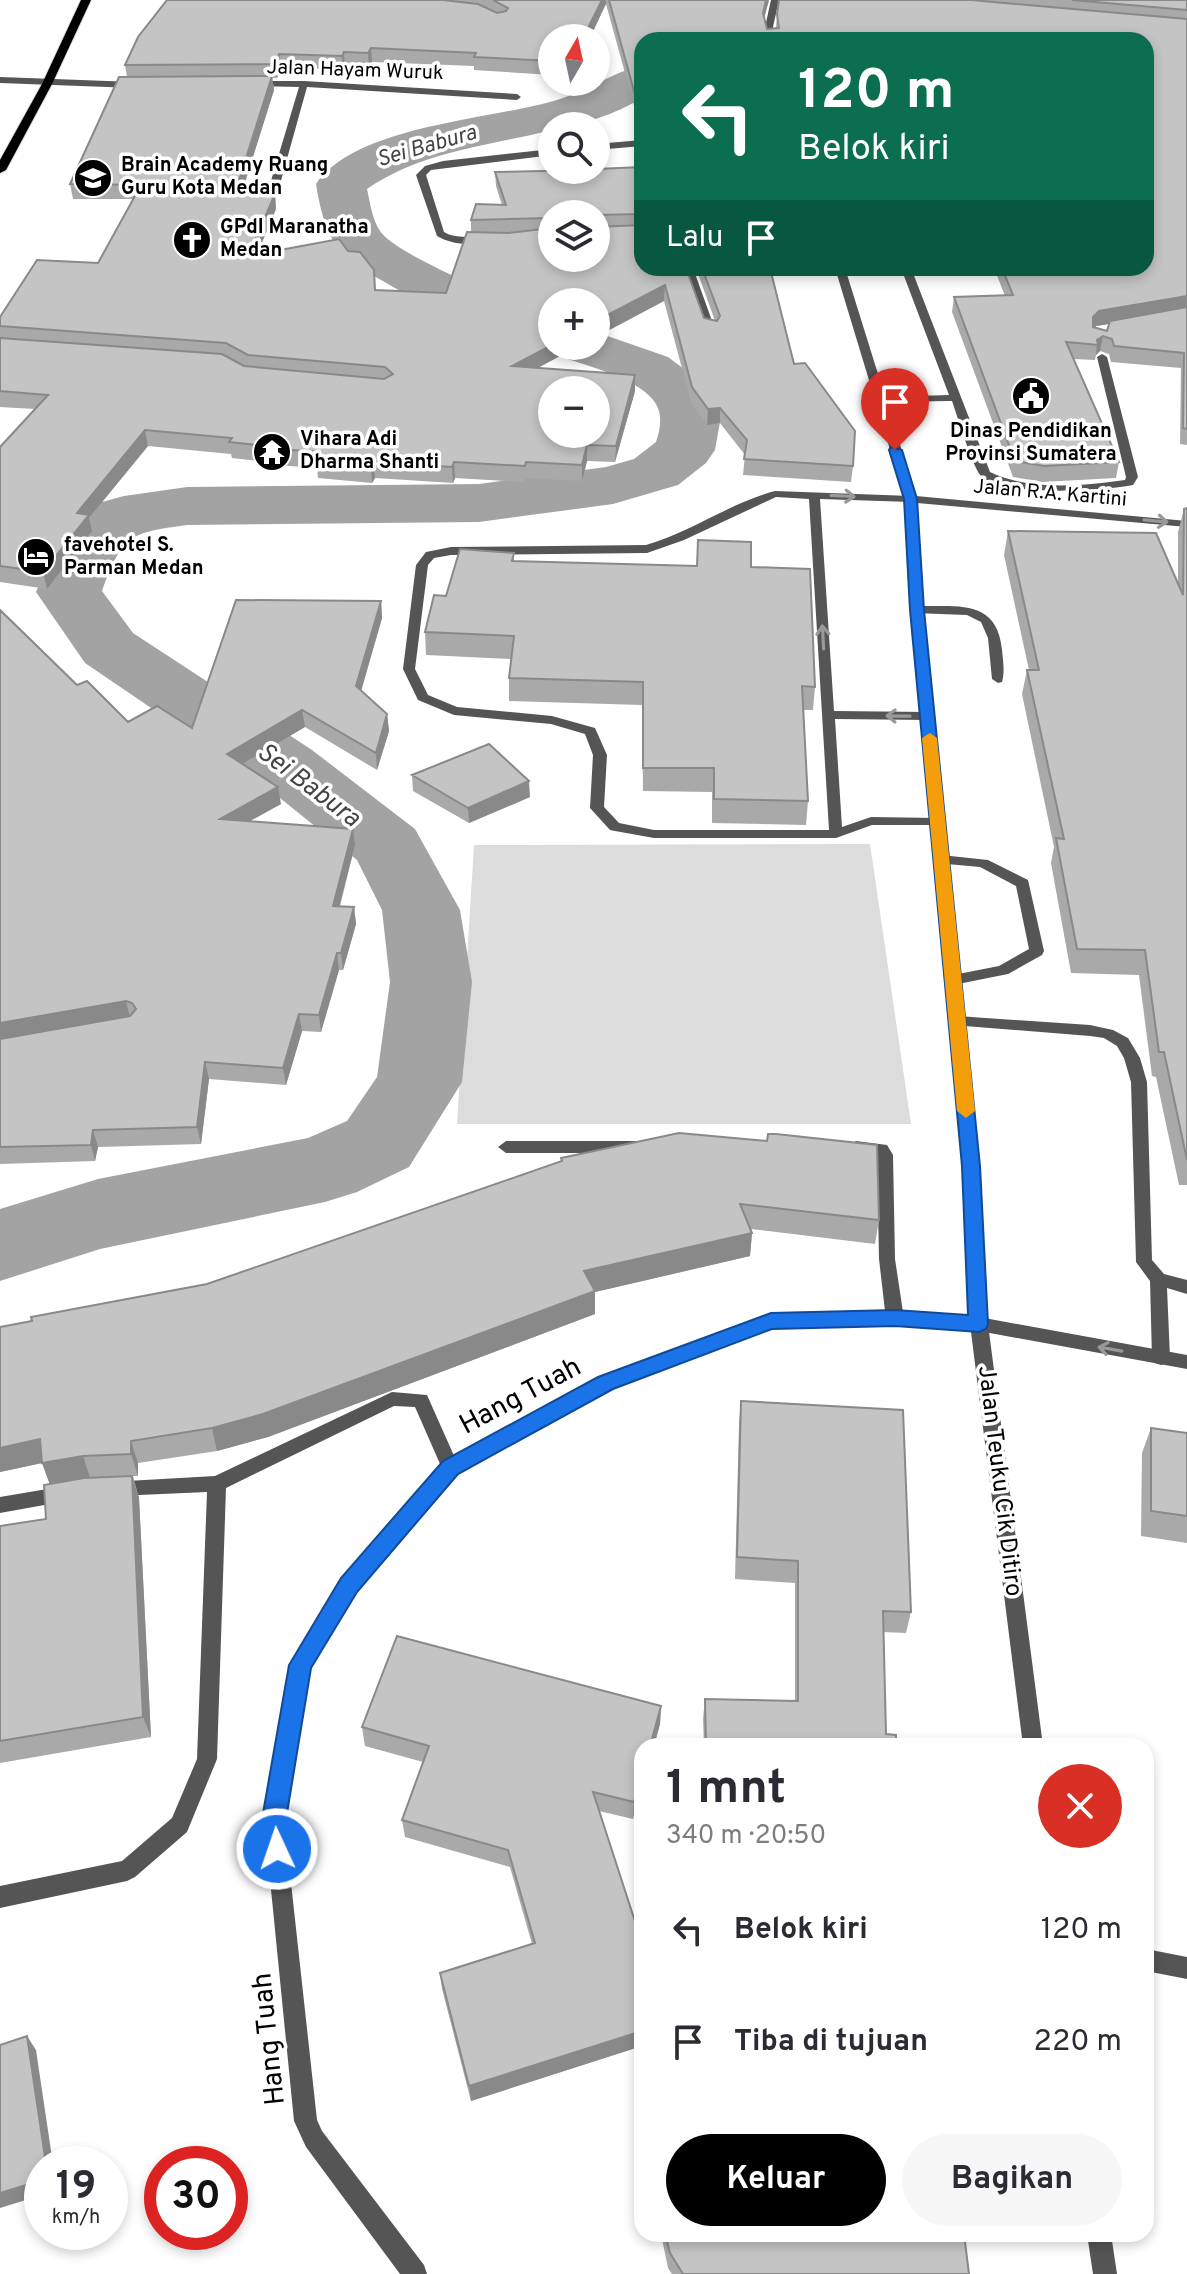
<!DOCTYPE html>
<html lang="id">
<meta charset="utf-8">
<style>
:root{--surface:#fff;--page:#f7f7f7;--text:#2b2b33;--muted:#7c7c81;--accent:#000}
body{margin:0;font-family:Overpass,sans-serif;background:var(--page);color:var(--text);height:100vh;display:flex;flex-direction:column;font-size:30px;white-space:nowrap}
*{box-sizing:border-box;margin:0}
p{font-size:26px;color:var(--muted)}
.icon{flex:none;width:44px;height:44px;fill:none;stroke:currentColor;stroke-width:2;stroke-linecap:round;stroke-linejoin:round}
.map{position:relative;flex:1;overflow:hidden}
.details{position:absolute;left:634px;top:1738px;width:520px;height:504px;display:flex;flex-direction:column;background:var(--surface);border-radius:24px;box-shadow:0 4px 12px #0003}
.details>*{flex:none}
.top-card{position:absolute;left:634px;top:32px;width:520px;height:244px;border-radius:24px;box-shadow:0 4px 12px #0003;background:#0b6e4f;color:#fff;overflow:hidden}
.needle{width:52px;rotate:9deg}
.fabs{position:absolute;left:538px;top:24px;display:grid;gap:16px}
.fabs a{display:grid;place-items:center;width:72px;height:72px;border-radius:50%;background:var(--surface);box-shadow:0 4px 12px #0003;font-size:40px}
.speed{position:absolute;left:24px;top:2146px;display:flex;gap:16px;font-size:40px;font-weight:700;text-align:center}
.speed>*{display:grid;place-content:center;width:104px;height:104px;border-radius:50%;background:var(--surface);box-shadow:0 4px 12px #0003;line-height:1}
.speed small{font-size:20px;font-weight:400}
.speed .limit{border:12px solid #d22;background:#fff;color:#111}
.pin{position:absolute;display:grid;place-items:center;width:68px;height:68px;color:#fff;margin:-82px -34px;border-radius:50% 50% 50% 0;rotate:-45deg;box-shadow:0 0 8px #0007}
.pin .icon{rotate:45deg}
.me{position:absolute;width:88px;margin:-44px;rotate:357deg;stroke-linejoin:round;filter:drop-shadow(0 0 6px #0008)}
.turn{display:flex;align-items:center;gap:28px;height:168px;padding:0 32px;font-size:36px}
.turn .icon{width:104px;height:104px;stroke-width:2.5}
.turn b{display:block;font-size:56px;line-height:68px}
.then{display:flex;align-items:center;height:76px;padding:0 32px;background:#0003;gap:16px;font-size:30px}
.round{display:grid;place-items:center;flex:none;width:84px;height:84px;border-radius:42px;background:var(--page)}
.head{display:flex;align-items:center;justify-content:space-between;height:136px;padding:0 32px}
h1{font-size:48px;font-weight:700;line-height:60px}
.cta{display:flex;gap:16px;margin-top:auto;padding:16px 32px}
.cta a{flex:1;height:92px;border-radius:48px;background:var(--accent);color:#fff;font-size:32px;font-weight:700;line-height:92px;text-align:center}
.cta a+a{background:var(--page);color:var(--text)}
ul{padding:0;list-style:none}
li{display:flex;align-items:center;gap:24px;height:112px;padding:0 32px}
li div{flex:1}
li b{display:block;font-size:30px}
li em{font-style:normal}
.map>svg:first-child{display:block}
.green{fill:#dcdcdc}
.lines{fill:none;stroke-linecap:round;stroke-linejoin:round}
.river{fill:#a3a3a3;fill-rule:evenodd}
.primary-casing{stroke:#dbdbdb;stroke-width:2}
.service{fill:#555;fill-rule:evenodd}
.minor{fill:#555;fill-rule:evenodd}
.tertiary{fill:#555;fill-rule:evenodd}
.primary{fill:#000;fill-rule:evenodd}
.wall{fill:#a9a9a9;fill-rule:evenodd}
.shaded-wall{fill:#898989}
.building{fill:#c4c4c4;stroke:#898989;stroke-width:2;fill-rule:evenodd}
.oneway{stroke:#999}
.route{fill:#1a73e8;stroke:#114b97;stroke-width:2}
.slow{fill:#f59e0b}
.labels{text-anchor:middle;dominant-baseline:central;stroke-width:7;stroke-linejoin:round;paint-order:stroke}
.far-street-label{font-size:20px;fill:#000;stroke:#fff}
.far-poi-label{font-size:20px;font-weight:bold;fill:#000;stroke:#fff;text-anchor:start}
.far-water-label{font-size:22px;font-style:italic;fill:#444;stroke:#fff}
.street-label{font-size:24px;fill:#000;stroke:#fff}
.water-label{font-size:26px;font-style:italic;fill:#444;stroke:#fff}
.near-street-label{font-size:28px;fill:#000;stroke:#fff}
</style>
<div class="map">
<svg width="1187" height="2274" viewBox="0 0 1187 2274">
<rect width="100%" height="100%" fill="#fff"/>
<path class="green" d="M870,844L911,1124H457L474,845Z"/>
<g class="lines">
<path class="river" d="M642,65V98C615,114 583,126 552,126V130C488,146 423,151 367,189C370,202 372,219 380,231C398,257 518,304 552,317V346H596V332L668,357L696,378L714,403L720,422L715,450L706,463L678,485L613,504L479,522L187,525C128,533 123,535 102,591L133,633L312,750L415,829L460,910L472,982L462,1082L409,1167L357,1192L325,1202L100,1249L0,1281V1209L98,1179L308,1138L347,1121L377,1077L390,982L382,910L357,860L260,782L85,663L36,592L56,543L65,529L102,502L124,496L187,487L479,484L606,467L634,459L656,442C660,430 663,416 656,404C642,380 589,366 564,358L559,351C529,359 364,278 342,253C325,233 320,208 316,184C357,125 491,120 557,100C586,91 612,73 642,65Z"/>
<defs>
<path id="primary" d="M81,0H91L52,84L6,170L0,173V160L42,84Z"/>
</defs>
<use href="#primary" class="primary-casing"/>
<path class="service" d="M901,268H911L990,472C1029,491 1083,486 1125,480L1126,477L1097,357L1102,354L1107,357L1138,477L1133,485C1105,491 1002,497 981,476C973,468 957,415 952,401L876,402L875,400L880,397L949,395Z
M775,491L911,496L917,499L911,502L820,499L834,711L928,712L934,716L928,720L835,719L842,827L871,817L938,818L945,822L943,825H872L836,838H654L615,831L610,830L590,808L593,755L585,734L551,724L454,715L418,700L403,669L416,565L426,552L451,547L646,545C691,532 730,503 775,491ZM776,497L809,499L829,830H654L619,823L604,807L607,755L595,728L552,716L457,707L428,695L415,669L428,565L434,558L451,555L647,553L684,540Z
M917,606C957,607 997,598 1002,650C1003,660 1005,672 1002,682L998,683L992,679L988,638L981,622L967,615L913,613L911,610Z
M941,855L988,860L1028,880L1044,951L1042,955L1008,974L953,985L948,984L946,980L948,976L999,966L1029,949L1016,886L980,867L936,863L934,860L936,857Z
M957,1016L1090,1025L1113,1030L1128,1038L1140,1058L1147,1082L1152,1260L1164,1274L1187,1280V1294L1167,1288L1170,1358L1167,1363L1161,1365L1155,1363L1152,1358L1150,1281L1136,1262L1131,1082L1124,1058L1117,1046L1104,1038L1090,1036L952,1025L949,1021Z
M392,1392L427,1395L459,1467L456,1473L450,1475L444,1473L415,1407L394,1406L226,1488L217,1759L187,1832L135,1877L127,1881L0,1908V1886L122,1861L172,1818L197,1759L207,1492L116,1496L109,1494L107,1488L109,1482L215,1476Z
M65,1486L72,1488L74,1494L72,1500L0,1513V1497Z"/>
<path class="minor" d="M0,77L134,82L138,85L134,88L0,83Z
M253,81H304L517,94L521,97L517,100L307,87L280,184L275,187L270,184L299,87L250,86V82Z
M642,140V146L596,150V144Z
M552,149V155L431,170L426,175L444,232C457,240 474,234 487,241C473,247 450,244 437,236L416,175L425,166L443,161Z
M683,268H693L716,332L715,334L706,332Z
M506,1141H637L645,1147L637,1153H506L498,1147Z
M856,1141L887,1145L893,1155L895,1259L903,1312L979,1317L1187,1355V1369L979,1331L895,1325L772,1328L611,1388L456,1473L356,1591L310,1667L284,1819L317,2120L322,2131L424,2265L427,2274H400L306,2147L294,2121L264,1819L290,1665L342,1579L444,1461L599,1378L771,1314L885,1311L879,1259L877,1156L850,1151L848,1147Z
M1146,1949L1187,1957V1979L1146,1971Z"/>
<path class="tertiary" d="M771,0H779L773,27L776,40H768L765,27Z
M835,268H845L916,496L1187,521V527L917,503L923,610L979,1166L988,1324L1043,1746H1023L970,1324L963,1166L911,610L905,499Z
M1087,2234H1111L1117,2274H1093Z"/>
<use href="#primary" class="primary"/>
</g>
<path class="wall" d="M167,0H769L764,18L767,29L776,28L777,14L779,0H1187V445L1180,444L1181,368L1111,362L1109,354L1100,351L1096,355L1095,360L1073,359L1119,462L1116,478L1042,482L1013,477L952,312L954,297L1005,296L994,268H1146V40H642V135L606,4L552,38V75L474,70V66L372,62L369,67L345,66L343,70L281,67L277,78H272L274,90L241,193L275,194L276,209L257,254L376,290L446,293L471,232V220L502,205L496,186L495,172L642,167V268L704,318L715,321L696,268H770L794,364L853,466L851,482L743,475L745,455L720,423L707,425L691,402L664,301L596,337V302L552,346H579L538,368L635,375V391L615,462L587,461L582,481L526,478L525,482L455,478L453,483L375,478L372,483L318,478L317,468L277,465V463L232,458L231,454L148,446L89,518L92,531L47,589L0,582V447L35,409L0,407V317L98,263L133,199H73L70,184L127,77L125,65ZM552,214H596V258H552ZM1109,324L1107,331L1095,328L1096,326Z
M1187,508V1185H1179L1156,1077L1152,1076L1139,975L1071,973L1051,863L1054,847L1022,694L1027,670H1029L1004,555L1008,531L1178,582V532L1184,509Z
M514,553V561L751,567L815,687L813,710H803L808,801L806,825L712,823V792L643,791L642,705L509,701V678L511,659L426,655L425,632L446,596Z
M381,601L382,618L361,690L387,714L389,731L377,770L305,727L242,764L281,804L249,821L355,845L340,906L354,907L356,924L343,970H339L321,1032L302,1031L286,1085L209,1079L201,1144L98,1147L95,1161L0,1164V610L77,685L128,722L192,728Z
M412,775L530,797L469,823L413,791Z
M561,1158L879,1220L875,1244L751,1229L752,1233L750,1256L595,1292V1314L268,1437L217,1451L138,1463V1476H133L139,1498L151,1737L0,1763V1526L46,1519L50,1484L42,1463L0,1472V1327L207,1284L562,1161Z
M741,1401L911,1612L906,1633L883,1632L886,1734L896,1746H704L703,1719L705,1699L795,1701V1583L735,1579L739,1423Z
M1151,1428L1187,1433V1543L1141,1536L1142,1453Z
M661,1706L660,1724L654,1746H642L633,1819L599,1811L642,1943V2046L471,2101L442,1989L440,1973L532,1944L510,1867L405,1837L402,1820L423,1762L365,1746L362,1727Z
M661,2234H964L969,2274H672L668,2268Z"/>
<path class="shaded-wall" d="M602,0H606V4L590,38H583Z
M766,0H769L762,26L763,13Z
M371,48L372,62L369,67L368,53Z
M344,52L345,66L343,70L342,56Z
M279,54L281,67L277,78L276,64Z
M272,76L274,90L237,208L235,193Z
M275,194L276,209L250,271L248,256Z
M665,285L664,301L596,337V321Z
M1187,296V311L1096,326L1090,332L1093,317L1099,311Z
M1103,336L1100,351L1096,355L1097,340Z
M552,345V346H579L512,381V366Z
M635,375V391L615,462L616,446Z
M720,408V423L707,425L708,409Z
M145,430L148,446L89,518L92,531L47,589L43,572L77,513Z
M587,445V461L582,481V465Z
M373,462L375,478L372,483L371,467Z
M454,462L455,478L453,483L452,467Z
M381,601L382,618L358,702L356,686Z
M302,710L305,727L230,771L227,754Z
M387,714L389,731L377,770L376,753Z
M529,781L530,797L469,823L468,808Z
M278,787L281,804L223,836L220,819Z
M353,829L355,845L335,923L333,906Z
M354,907L356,924L343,970L341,953Z
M337,953L339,970L321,1032L319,1015Z
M126,1001L130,1018L0,1041V1023Z
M299,1014L302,1031L286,1085L283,1068Z
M205,1062L209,1079L201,1144L197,1127Z
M93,1130L98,1147L95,1161L91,1145Z
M752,1233L750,1256L595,1292V1314L268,1437L217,1451L212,1428L584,1271Z
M40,1439L83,1456L90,1478L50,1485L42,1463L0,1472V1448Z
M131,1441L138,1463V1476L131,1454Z
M132,1476L139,1498L151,1737L143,1717Z
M661,1706L660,1724L654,1746H650Z
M642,1773V1788L633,1819L634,1802Z
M642,2031V2046L471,2101L469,2086Z
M27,2036L36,2050L53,2164H46Z
M42,2180V2195L0,2208V2193Z"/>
<path class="building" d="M167,0H443L478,4L497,13L506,11L508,8L493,0H602L583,38H552V61L474,57L476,53L371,48L368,53L344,52L342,56L279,54L276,64L125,65L138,37Z
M609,0H766L763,13L767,29L779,28L777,14L779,0H971L1187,19V296L1099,311L1093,317V327L1107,331L1110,321L1187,307V429L1183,428L1184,353L1114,346L1112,339L1103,336L1097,340L1098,345L1066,342L1119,462L1044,466L1015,461L954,297L1013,295L1002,268H1146V40H642V120Z
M1072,0H1187V10Z
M272,76L235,193L275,194L248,256L339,239L348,251L360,252L374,270L375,290L446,293L467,232L508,233L552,228V258H596V227L642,225V268H686L704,318L717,321L720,316L702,268H770L794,364L805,363L855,431L853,466L744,459L747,440L720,408L708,409L692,387L665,285L596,321V302H552V345L512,366L635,375L616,446L587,445L582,465L526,462L525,466L454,462L452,467L373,462L371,467L316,462L321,452L275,449L276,447L229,442L232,438L145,430L77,513L89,515L43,572L0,566V447L48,395L0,391V338L222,354L244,366L384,379L393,374L385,367L248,355L226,343L0,326V317L37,260L98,263L141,185L70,184L119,77ZM552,390H596V434H552Z
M642,167V214L596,215V214H552V218L471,220L476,204L506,205L495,172L596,170V169Z
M1187,508V1160L1164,1052H1159L1145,950L1077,949L1056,838L1064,839L1027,670H1039L1008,531L1156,533L1183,595L1184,509Z
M698,540L751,542V567L810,569L815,687L802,686L808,801L714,799V768H643V682L509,678L514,636L425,632L434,595L446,596L460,549L514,553L512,561L697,566Z
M236,600L381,601L356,686L387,714L376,753L302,710L227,754L278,787L220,819L353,829L333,906L354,907L341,953H337L319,1015L299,1014L283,1068L205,1062L197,1127L93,1130L91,1145L0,1147V1039L130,1016L136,1009L132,1003L126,1001L0,1023V610L77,685L87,681L128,722L157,706L192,728Z
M489,744L529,781L468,808L412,775Z
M679,1133L767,1141L768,1134H776L877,1145L879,1220L740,1204L752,1233L584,1271L595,1291L263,1414L212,1428L131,1441V1454L83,1456L42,1463L40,1439L0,1448V1327L32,1321L31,1317L207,1284L562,1161L561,1158Z
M741,1401L903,1410L911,1612L883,1611L886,1734L896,1735V1746H706L705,1699L798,1701V1561L737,1557Z
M1151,1428L1187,1433V1516L1151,1511Z
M132,1476L143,1717L0,1741V1526L46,1519L44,1485L84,1478Z
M397,1636L661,1706L650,1746H642V1773L634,1802L593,1792L642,1943V2031L469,2086L440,1973L535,1943L508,1850L402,1820L429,1746L362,1727Z
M27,2036L46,2164H42V2180L0,2193V2045Z
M665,2234H964L969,2274H683L670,2253Z"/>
<defs><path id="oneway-shaft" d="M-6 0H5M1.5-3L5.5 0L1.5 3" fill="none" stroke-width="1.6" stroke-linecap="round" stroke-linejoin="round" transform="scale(2)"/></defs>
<g class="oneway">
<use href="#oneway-shaft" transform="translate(843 496) rotate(3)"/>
<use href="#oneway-shaft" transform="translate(1156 521) rotate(5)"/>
<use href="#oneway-shaft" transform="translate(823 637) rotate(-93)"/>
<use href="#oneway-shaft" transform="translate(898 716) rotate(-179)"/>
<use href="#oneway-shaft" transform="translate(1110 1349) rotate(-170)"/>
</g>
<path class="route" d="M891,447L902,450L917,499L924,610L980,1166L988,1324L986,1329L979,1332L895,1326L772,1329L613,1389L458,1474L357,1592L311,1668L286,1819L289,1849L286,1857L277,1861L269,1857L262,1819L289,1665L341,1578L443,1461L598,1377L771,1313L895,1310L968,1315L962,1166L910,610L904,499L889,450Z"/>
<path class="slow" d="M930,733L937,738L975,1111L966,1118L957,1111L922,738Z"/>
<defs>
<symbol id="school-disc" viewBox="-11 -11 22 22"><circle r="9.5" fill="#000" stroke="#fff"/><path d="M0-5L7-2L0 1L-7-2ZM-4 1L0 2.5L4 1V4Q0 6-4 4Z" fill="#fff"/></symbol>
<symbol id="church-disc" viewBox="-11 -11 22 22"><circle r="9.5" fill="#000" stroke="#fff"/><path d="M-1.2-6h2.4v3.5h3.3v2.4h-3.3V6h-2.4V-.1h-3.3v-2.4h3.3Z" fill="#fff"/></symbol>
<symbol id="civic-disc" viewBox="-11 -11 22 22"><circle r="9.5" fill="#000" stroke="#fff"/><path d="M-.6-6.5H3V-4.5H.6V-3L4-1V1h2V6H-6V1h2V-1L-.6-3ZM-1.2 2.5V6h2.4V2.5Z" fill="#fff"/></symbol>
<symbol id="temple-disc" viewBox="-11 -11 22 22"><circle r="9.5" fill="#000" stroke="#fff"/><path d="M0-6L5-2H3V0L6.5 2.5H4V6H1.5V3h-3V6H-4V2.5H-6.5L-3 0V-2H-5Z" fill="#fff"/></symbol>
<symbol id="hotel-disc" viewBox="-11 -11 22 22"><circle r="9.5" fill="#000" stroke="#fff"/><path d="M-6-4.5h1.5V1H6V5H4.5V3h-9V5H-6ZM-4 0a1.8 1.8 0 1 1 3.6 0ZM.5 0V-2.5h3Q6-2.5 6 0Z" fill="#fff"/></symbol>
</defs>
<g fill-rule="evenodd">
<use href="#school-disc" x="71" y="156" width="44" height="44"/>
<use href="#church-disc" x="170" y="218" width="44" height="44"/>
<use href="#civic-disc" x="1009" y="374" width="44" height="44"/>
<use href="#temple-disc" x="250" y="430" width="44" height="44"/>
<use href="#hotel-disc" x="14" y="535" width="44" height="44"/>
</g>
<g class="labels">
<g class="far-street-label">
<text transform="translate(355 71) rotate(2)">Jalan Hayam Wuruk</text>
<text transform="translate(1050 494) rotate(5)">Jalan R.A. Kartini</text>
</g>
<g class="far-poi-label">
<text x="121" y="166">Brain Academy Ruang<tspan x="121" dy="23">Guru Kota Medan</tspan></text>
<text x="220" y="228">GPdI Maranatha<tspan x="220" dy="23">Medan</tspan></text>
<text x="1031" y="432" text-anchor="middle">Dinas Pendidikan<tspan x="1031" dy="23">Provinsi Sumatera</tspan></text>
<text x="300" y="440">Vihara Adi<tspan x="300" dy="23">Dharma Shanti</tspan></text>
<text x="64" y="546">favehotel S.<tspan x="64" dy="23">Parman Medan</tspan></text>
</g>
<g class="far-water-label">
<text transform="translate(427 147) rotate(-16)">Sei Babura</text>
</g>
<g class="street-label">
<text transform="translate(999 1481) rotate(83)">Jalan Teuku Cik Ditiro</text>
</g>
<g class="water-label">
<text transform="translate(308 786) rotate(37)">Sei Babura</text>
</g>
<g class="near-street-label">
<text transform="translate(521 1397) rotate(-28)">Hang Tuah</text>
<text transform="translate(270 2039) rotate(-96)">Hang Tuah</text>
</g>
</g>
</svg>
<div class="fabs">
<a><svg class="needle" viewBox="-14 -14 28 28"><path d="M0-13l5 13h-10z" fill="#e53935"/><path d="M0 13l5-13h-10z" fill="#7c7c81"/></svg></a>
<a><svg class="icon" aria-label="search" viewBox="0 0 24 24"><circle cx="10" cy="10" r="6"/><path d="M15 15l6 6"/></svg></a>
<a><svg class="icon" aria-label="layers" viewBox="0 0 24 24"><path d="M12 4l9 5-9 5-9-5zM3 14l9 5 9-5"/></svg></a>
<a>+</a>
<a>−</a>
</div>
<div class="speed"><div>19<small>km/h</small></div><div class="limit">30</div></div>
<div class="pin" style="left:895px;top:450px;background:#d93025"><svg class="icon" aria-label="arrive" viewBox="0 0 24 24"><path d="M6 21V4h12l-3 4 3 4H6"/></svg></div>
<svg class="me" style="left:277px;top:1849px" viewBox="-20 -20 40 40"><circle r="17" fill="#1a73e8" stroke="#fff" stroke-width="3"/><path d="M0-11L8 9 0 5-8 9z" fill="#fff"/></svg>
<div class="top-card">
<div class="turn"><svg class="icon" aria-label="left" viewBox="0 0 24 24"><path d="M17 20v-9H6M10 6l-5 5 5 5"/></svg><div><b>120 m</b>Belok kiri</div></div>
<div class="then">Lalu<svg class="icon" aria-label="arrive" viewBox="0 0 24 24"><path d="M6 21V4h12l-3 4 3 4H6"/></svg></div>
</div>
<section class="details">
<div class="head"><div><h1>1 mnt</h1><p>340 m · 20:50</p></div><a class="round" style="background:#d93025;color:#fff"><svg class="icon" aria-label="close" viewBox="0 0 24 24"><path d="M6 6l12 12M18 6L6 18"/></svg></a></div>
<ul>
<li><svg class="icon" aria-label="left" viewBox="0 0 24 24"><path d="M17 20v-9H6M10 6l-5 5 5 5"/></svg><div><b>Belok kiri</b></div><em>120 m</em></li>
<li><svg class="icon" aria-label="arrive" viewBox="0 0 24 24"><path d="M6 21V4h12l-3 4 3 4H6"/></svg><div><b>Tiba di tujuan</b></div><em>220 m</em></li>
</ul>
<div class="cta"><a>Keluar</a><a>Bagikan</a></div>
</section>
</div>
